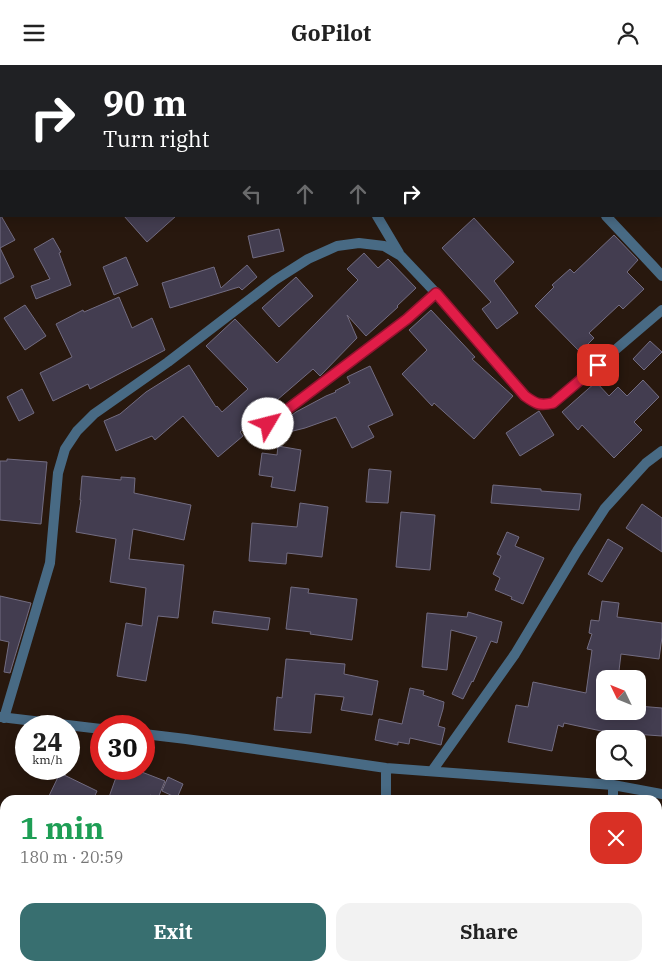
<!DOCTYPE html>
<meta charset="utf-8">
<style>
:root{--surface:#fff;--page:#f2f2f2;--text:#222;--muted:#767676;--accent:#386f70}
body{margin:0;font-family:"IBM Plex Serif",serif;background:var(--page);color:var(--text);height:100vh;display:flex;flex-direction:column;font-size:19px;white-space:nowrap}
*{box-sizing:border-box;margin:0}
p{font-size:16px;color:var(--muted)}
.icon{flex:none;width:28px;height:28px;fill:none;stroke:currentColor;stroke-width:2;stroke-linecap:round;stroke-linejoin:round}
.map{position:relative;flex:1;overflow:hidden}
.side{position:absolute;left:0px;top:730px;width:662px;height:176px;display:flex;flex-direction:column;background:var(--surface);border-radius:15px 15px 0 0;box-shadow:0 2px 12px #0003}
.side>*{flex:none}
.hud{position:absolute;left:0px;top:0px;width:662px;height:152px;box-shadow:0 2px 12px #0003;background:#202124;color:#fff;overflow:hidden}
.needle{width:32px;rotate:313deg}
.controls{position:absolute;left:596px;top:605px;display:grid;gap:10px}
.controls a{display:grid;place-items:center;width:50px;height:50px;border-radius:10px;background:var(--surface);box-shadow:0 2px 12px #0003;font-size:25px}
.speed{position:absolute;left:15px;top:650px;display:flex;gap:10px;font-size:25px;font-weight:700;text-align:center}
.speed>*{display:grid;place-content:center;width:65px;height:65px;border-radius:50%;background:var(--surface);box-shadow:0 2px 12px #0003;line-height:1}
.speed small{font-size:12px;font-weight:400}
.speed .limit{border:8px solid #d22;background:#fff;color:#111}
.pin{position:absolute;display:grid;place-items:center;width:42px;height:42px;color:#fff;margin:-21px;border-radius:10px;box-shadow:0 2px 8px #0006}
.me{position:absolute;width:55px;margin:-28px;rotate:53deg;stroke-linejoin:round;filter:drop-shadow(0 0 4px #0008)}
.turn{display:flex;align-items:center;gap:18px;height:105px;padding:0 20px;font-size:22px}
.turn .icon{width:65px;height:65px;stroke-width:2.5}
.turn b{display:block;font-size:35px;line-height:42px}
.lanes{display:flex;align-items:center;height:48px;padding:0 20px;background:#0003;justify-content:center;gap:25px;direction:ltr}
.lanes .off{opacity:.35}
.round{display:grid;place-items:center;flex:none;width:52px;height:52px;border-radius:15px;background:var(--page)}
.head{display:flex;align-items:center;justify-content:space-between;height:85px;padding:0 20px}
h1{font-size:30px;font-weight:700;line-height:38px;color:#1e9e55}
.button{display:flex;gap:10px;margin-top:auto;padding:10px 20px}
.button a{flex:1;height:58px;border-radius:15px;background:var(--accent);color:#fff;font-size:20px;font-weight:700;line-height:58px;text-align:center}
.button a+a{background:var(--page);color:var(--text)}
header{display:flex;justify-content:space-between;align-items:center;height:65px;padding:0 20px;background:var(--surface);font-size:22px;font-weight:700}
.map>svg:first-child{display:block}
.building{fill:#433d50;stroke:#726c81}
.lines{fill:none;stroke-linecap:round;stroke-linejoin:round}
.street{stroke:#486a84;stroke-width:10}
.route-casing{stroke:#92132f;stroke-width:12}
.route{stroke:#e11d48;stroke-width:9}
</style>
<header><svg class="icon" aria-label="menu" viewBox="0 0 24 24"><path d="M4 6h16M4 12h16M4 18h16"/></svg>GoPilot<svg class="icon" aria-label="person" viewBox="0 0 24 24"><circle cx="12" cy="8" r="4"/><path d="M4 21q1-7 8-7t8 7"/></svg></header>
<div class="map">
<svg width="662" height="906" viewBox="0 0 662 906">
<rect width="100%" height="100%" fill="#28180e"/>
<path class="building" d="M0,149L15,175L0,183L14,212L0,219Z
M124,151H176L147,177Z
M474,153L514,197L494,216L518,248L497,264L482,244L491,237L442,183Z
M279,164L284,186L253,193L248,171Z
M614,170L638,195L627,207L644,224L623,244L619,240L589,268L594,273L580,287L535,241L554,222L552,220L570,204L574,208Z
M53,173L61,187L59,188L71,220L36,234L31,221L50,214L34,184Z
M364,188L378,203L388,194L416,223L397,241L398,242L366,271L347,250L357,273L320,311L313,304L240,367L243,371L218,392L183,351L155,375L152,371L116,386L104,356L120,349L146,327L189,300L216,342L217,341L222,347L248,324L206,281L235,254L277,298L358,215L347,204Z
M126,192L138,220L114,230L103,202Z
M247,200L257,212L242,225L239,222L170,243L162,218L214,202L221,223Z
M296,212L313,231L279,262L262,243Z
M119,232L132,263L152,253L165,285L90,324L88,319L53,336L40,308L72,292L56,259L83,245L84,247Z
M25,240L46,271L25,285L4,253Z
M431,245L475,292L472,294L513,331L474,374L434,338L432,341L402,309L427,285L409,265Z
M650,276L662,287L644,305L633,294Z
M370,301L393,350L368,361L374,372L352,383L336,352L305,363L277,370L276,362L296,347L326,331L336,327L335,326L350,318L347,312Z
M643,315L659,332L634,357L642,365L614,393L582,360L578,365L562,347L596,317L609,331L618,322L627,331Z
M22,324L34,348L19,356L7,332Z
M539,346L554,370L520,391L506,368Z
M278,381L301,385L295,426L271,422L273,412L259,410L262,388L277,390Z
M7,394L47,397L41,459L0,455V396H7Z
M369,404L391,406L388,438L366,437Z
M82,411L121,415V412L135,413L134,428L191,440L184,475L133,464L129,494L184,500L178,553L158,551L146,616L117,611L126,558L142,561L146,523L110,517L116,474L76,467L81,435H80Z
M493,420L541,424V426L581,429L579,445L491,438Z
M300,438L328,442L322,492L287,488L286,499L249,496L252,458L297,462Z
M642,439L662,453V487L626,463Z
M401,447L435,450L430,505L396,502Z
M507,467L519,472L515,481L544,493L523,539L511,534L512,532L495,525L500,513L493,509L501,491L497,489Z
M608,474L623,483L602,517L588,509Z
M291,522L309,524L308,528L357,534L352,575L310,569L311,567L286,564Z
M0,531L31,538L10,608L4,607L9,577L0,575Z
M602,536L619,538L617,552L662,558V572L659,594L621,589L618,614H605V646H638V641L662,643V671L606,667L564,658L563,662L558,660L552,686L508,677L516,640L528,642L533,617L586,628L592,585L587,584L592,569L589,568L591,555L599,556Z
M214,546L270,553L268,565L212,558Z
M468,547L502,557L497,578L491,576L473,617L472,616L463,634L452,629L477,572L451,565L447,605L422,602L427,548L467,552Z
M286,594L345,599L344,609L378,616L372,650L341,645L344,632L315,629L311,668L274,665L277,632L282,633Z
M410,623L424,626L423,630L444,637L443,644L438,661L445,663L441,680L410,673L409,679L398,677V680L375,675L379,654L402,659Z
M119,704H134L165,716L158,733L150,730L148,735H119L109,732Z
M60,708L97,726L93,735H47Z
M168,712L183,719L177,733L162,726Z"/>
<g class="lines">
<path class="street" d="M467,0V1
M351,1L353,0
M377,151L399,188
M606,151L652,200L662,211
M268,359L407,254L436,228
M0,652L101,664
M4,653L50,498L58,408L65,384L77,366L94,349L168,297L275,215L308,194L337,181L359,178L384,181L401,191L436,228L525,331C536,339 540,341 553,338L662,245
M144,669L186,674L386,703L613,720L662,729
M386,703V735
M432,706L515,589L577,486L605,443L646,398L662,386
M613,735V720
M0,826L5,827
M385,906V901
M612,906V901"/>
</g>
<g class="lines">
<defs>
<path id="route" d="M268,359L407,254L436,228L525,331C536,339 540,341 553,338L598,300"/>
</defs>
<use href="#route" class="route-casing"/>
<use href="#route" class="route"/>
</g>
</svg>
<div class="controls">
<a><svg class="needle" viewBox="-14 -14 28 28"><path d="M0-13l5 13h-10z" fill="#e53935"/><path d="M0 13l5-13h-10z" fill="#767676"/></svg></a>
<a><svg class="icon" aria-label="search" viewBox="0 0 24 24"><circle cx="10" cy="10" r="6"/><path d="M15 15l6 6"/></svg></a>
</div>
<div class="speed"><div>24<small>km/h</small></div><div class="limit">30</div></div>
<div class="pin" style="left:598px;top:300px;background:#d93025"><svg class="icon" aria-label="arrive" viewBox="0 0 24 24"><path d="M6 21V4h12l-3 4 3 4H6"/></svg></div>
<svg class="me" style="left:268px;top:359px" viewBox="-20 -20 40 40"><circle r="19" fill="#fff"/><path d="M0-13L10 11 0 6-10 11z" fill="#e11d48"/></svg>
<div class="hud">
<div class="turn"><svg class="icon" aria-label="right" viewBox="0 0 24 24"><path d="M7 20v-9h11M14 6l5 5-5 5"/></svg><div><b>90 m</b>Turn right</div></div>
<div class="lanes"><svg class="icon off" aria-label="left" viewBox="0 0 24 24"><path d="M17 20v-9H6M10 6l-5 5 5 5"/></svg><svg class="icon off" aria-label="ahead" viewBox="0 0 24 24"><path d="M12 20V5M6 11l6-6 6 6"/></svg><svg class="icon off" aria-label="ahead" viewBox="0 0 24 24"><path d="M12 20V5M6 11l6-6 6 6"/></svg><svg class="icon" aria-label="right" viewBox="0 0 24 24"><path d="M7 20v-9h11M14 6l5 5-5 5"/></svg></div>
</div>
<section class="side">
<div class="head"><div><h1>1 min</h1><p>180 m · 20:59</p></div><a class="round" style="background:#d93025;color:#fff"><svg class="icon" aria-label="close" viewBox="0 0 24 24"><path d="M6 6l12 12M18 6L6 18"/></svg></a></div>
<div class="button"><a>Exit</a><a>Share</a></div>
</section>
</div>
